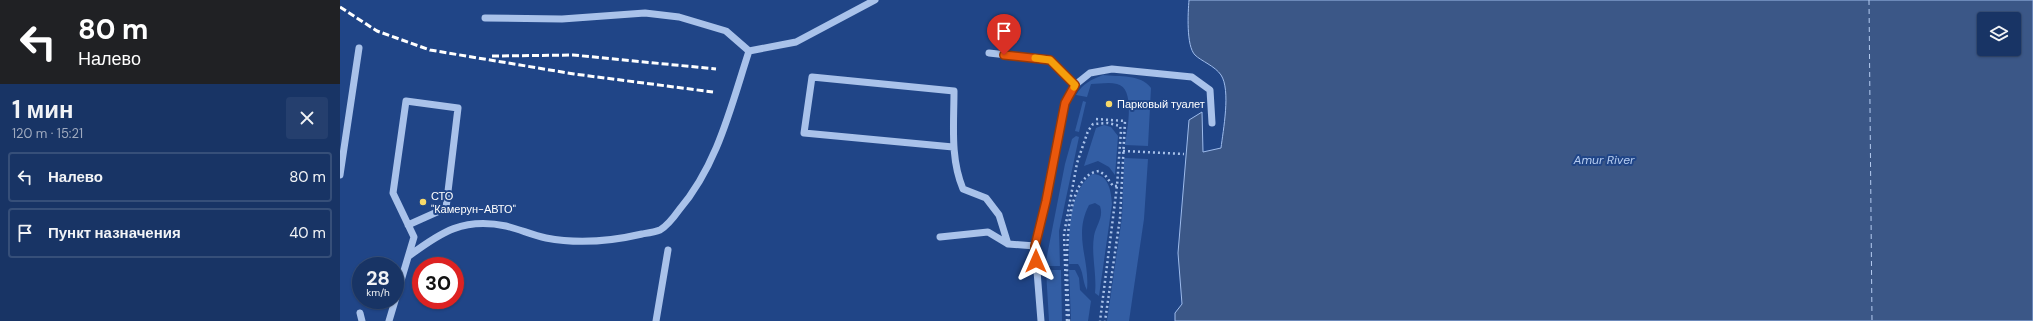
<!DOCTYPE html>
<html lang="ru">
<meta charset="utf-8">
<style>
:root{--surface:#183465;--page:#253f6e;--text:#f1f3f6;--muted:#9faabf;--line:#364f79}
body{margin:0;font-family:"DM Sans",sans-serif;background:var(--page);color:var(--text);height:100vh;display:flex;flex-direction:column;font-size:15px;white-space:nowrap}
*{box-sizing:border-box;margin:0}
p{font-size:13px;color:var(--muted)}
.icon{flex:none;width:22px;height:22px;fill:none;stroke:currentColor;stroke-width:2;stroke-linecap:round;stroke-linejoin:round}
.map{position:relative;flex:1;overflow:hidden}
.drawer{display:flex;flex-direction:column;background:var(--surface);width:340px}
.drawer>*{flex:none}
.banner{background:#202124;color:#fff;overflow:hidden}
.controls{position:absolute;left:1637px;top:12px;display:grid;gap:8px}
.controls a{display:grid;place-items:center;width:44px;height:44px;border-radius:4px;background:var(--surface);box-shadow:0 1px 3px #0004,0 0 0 1px var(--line);font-size:20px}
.speed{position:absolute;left:12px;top:257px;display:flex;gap:8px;font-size:20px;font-weight:700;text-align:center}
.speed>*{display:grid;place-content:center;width:52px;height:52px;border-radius:50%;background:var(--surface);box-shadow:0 1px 3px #0004,0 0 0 1px var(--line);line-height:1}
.speed small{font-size:10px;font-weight:400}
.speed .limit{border:6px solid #d22;background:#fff;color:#111}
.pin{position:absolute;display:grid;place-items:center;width:34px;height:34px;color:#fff;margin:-41px -17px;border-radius:50% 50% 50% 0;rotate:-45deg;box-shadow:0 0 4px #0007}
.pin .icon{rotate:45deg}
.me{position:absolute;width:44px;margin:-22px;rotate:0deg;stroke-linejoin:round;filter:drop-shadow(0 0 3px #0008)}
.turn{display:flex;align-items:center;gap:14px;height:84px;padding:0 12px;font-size:18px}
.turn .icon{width:52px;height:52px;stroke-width:2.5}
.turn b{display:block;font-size:28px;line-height:34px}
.round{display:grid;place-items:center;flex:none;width:42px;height:42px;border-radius:4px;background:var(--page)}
.headline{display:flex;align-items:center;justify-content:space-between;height:68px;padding:0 12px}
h1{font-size:24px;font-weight:700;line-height:30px}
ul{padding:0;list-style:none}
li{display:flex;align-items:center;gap:12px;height:50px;margin:0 8px 6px;padding:0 4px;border:2px solid var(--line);border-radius:4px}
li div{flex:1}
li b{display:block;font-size:15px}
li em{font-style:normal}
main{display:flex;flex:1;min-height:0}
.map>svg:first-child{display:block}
.green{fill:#335ea4}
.water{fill:#3b5787;stroke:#9dbbec;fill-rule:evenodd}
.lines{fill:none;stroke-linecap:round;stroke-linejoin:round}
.ferry{stroke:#b5ccf1;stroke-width:1;stroke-dasharray:5 4;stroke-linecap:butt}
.path{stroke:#a9c2ea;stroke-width:2.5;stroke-dasharray:2 3;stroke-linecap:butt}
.minor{stroke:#a9c2ea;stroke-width:7}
.rail{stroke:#fff;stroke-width:3;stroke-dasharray:7 3;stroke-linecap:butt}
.route-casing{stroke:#983908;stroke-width:10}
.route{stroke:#ea580c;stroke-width:7}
.slow{stroke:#f59e0b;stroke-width:7}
.poi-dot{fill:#f8d969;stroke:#204587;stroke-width:1.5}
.labels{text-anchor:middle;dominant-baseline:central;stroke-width:4;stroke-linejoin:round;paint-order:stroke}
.poi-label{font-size:11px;fill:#fff;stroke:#204587;text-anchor:start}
.water-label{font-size:12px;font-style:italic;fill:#b5ccf1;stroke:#204587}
</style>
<main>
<section class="drawer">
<div class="banner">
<div class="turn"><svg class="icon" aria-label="left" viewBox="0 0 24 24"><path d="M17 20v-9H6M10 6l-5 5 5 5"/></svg><div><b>80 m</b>Налево</div></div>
</div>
<div class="headline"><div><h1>1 мин</h1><p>120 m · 15:21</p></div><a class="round"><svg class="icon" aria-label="close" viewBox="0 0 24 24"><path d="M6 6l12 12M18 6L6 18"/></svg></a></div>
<ul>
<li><svg class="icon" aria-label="left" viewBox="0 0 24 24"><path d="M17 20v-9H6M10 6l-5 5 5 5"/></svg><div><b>Налево</b></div><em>80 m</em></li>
<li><svg class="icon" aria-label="arrive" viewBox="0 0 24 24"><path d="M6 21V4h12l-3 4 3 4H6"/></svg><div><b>Пункт назначения</b></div><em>40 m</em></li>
</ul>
</section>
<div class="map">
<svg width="1693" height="321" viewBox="0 0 1693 321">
<rect width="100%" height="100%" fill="#204587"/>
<path class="green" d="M763,75C779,77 801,74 811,88L808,146L785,145C787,130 796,88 777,84C769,82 759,84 751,84L747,97L736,95C743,83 751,80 763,75Z
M743,101L746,102L739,132L735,131Z
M764,125L771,127L778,136L775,175L769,167L758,161L744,166L756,128Z
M736,136L739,137L719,231L720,266H705L725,164L732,139Z
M784,158L808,159L804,219L789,321H767L782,217Z
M752,174C769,174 771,191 772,204L759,296L755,293C757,274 751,255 754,236C756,225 764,217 760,206L755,203L749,205C733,236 750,259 747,290C742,281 744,272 738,264H729C729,234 727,194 752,174Z
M706,270H721L722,321H709Z
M729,270H735L739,278L740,290L751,301L748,321H731Z"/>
<path class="water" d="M849,0H1693V321H835V313L842,304L838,253L849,120L862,112L863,152L881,148C883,131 891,90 881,75C875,66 861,61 855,55C846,46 848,12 849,0ZM1644,19H1674V49H1644Z"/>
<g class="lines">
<path class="ferry" d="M1529,0L1532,321"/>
<path class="path" d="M756,119L785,121L780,218L765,321
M783,151L844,154
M727,321L724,234L737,163L748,131L753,124L768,123L780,126L781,131L777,186L760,321
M729,321C728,291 717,176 759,171L765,175L773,186H779"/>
<path class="minor" d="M145,18L222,19L305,13L339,17L386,31L409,51
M649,53L710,60L735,85
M613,147L464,133L472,77L614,91C614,124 610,158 623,189L646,198L659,215L668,244
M0,175L19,48
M600,237L648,232L668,244L695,246
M69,256C101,232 124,217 166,226C179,229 192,235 206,238C237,244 272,241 302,234C308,233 315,232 320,230C327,226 334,217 339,210C378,164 391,106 409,51L456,42L535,0
M20,313L22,321
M49,321L74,237L53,193L66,101L118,108L106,208L68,225
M316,321L328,250
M701,321L695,246L706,201L725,103L735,85L750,73L772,69L852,77L870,90L872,123"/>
<path class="rail" d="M0,7L37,31L90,50L234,74L373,92
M152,56L233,55L376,69"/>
</g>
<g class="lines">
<defs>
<path id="route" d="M664,55L710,60L735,85L725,103L706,201L695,246L696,261"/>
</defs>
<use href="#route" class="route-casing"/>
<use href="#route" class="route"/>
<path class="slow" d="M695,58L710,60L735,85L734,87"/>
</g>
<g class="poi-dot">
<circle cx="769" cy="104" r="4"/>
<circle cx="83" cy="202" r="4"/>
</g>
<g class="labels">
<g class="poi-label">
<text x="777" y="104">Парковый туалет</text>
<text x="91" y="196">СТО<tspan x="91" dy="13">"Камерун-АВТО"</tspan></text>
</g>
<g class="water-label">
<text x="1264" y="160">Amur River</text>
</g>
</g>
</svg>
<div class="controls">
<a><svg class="icon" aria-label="layers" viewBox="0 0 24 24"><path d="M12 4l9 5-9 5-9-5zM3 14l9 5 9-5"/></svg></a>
</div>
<div class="speed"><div>28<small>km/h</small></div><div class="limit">30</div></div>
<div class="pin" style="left:664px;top:55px;background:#d93025"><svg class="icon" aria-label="arrive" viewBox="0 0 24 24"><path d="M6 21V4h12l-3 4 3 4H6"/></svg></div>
<svg class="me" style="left:696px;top:261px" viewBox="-20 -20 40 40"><path d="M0-17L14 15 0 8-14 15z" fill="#ea580c" stroke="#fff" stroke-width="4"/></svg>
</div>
</main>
